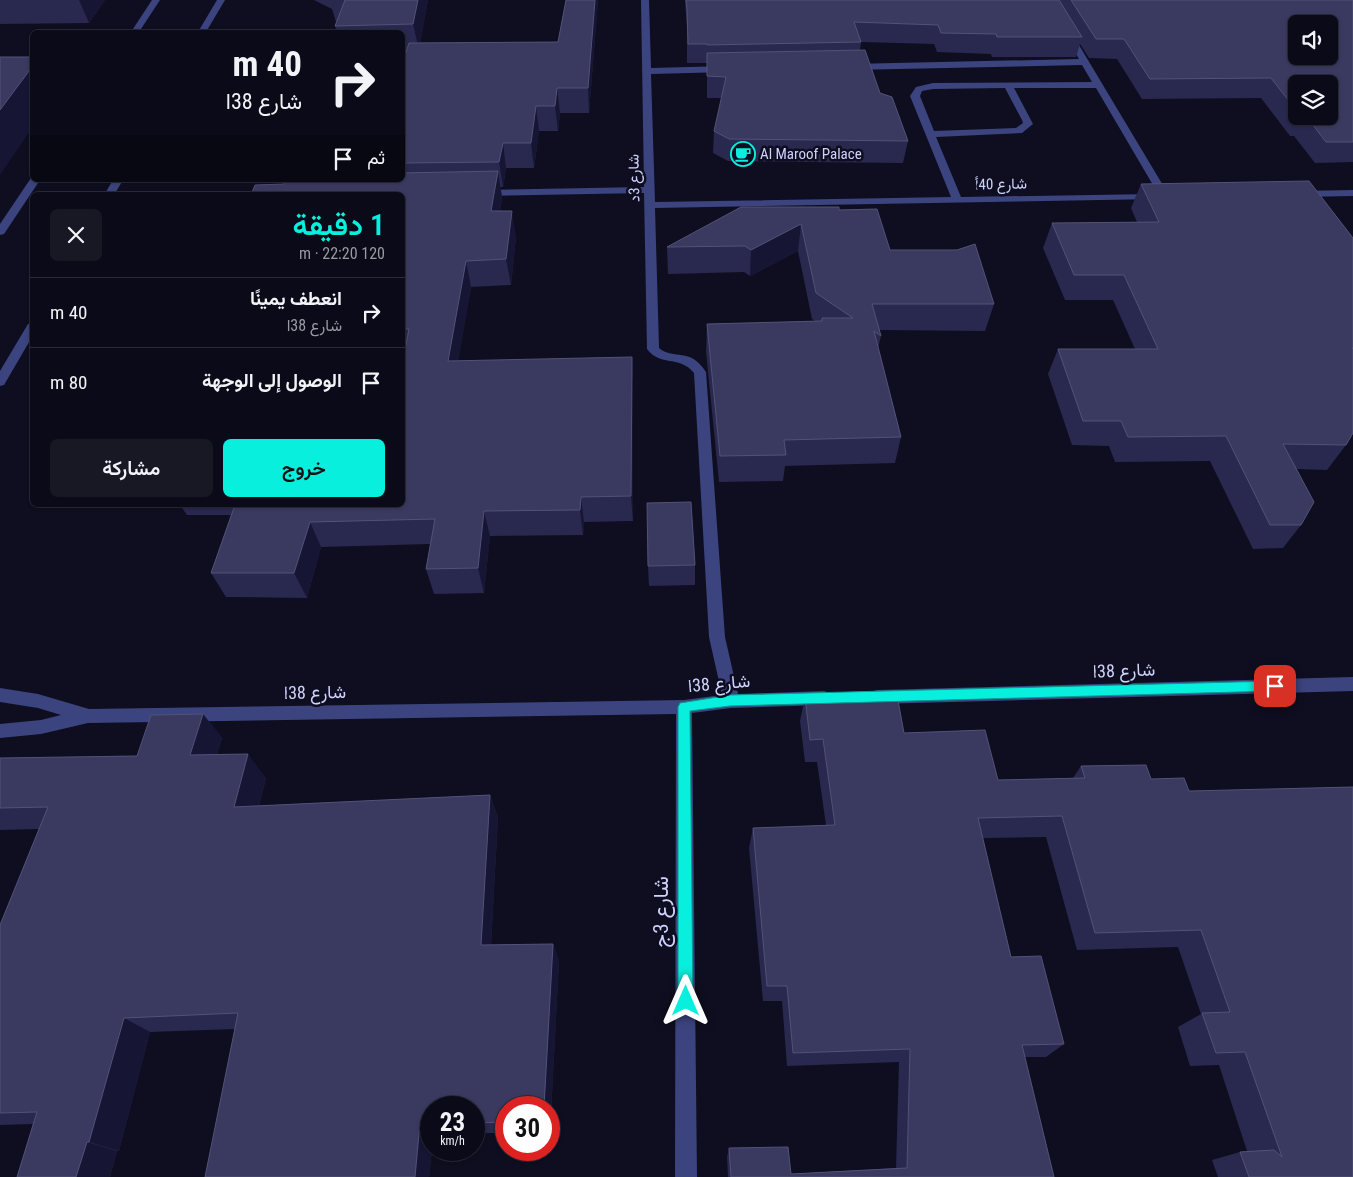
<!DOCTYPE html>
<html lang="ar">
<meta charset="utf-8">
<style>
:root{--surface:#0a0a18;--page:#181825;--text:#f1f3f6;--muted:#999aa2;--line:#2a2b37;--accent:#09efdd}
body{margin:0;font-family:"Roboto Condensed",Vazirmatn,sans-serif;background:var(--page);color:var(--text);direction:rtl;height:100vh;display:flex;flex-direction:column;font-size:19px;white-space:nowrap}
*{box-sizing:border-box;margin:0}
p{font-size:16px;color:var(--muted)}
.icon{flex:none;width:28px;height:28px;fill:none;stroke:currentColor;stroke-width:2;stroke-linecap:round;stroke-linejoin:round}
.map{position:relative;flex:1;overflow:hidden;direction:ltr}
.panel{position:absolute;left:30px;top:192px;width:375px;height:315px;display:flex;flex-direction:column;background:var(--surface);border-radius:8px;box-shadow:0 1px 4px #0004,0 0 0 1px var(--line);direction:rtl}
.panel>*{flex:none}
.banner{position:absolute;left:30px;top:30px;width:375px;height:152px;border-radius:8px;box-shadow:0 1px 4px #0004,0 0 0 1px var(--line);direction:rtl;background:#0a0a18;color:var(--text);overflow:hidden}
.fabs{position:absolute;left:1288px;top:15px;display:grid;gap:10px}
.fabs a{display:grid;place-items:center;width:50px;height:50px;border-radius:8px;background:var(--surface);box-shadow:0 1px 4px #0004,0 0 0 1px var(--line);font-size:25px}
.speed{position:absolute;left:420px;top:1096px;display:flex;gap:10px;font-size:25px;font-weight:700;text-align:center}
.speed>*{display:grid;place-content:center;width:65px;height:65px;border-radius:50%;background:var(--surface);box-shadow:0 1px 4px #0004,0 0 0 1px var(--line);line-height:1}
.speed small{font-size:12px;font-weight:400}
.speed .limit{border:8px solid #d22;background:#fff;color:#111}
.pin{position:absolute;display:grid;place-items:center;width:42px;height:42px;color:#fff;margin:-21px;border-radius:10px;box-shadow:0 2px 8px #0006}
.me{position:absolute;width:55px;margin:-28px;rotate:0deg;stroke-linejoin:round;filter:drop-shadow(0 0 4px #0008)}
.turn{display:flex;align-items:center;gap:18px;height:105px;padding:0 20px;font-size:22px}
.turn .icon{width:65px;height:65px;stroke-width:2.5}
.turn b{display:block;font-size:35px;line-height:42px}
.then{display:flex;align-items:center;height:48px;padding:0 20px;background:#0003;gap:10px;font-size:19px}
.round{display:grid;place-items:center;flex:none;width:52px;height:52px;border-radius:8px;background:var(--page)}
.head{display:flex;align-items:center;justify-content:space-between;height:85px;padding:0 20px}
h1{font-size:30px;font-weight:600;line-height:38px;color:var(--accent)}
.primary-button{display:flex;gap:10px;margin-top:auto;padding:10px 20px}
.primary-button a{flex:1;height:58px;border-radius:8px;background:var(--accent);color:#111;font-size:20px;font-weight:600;line-height:58px;text-align:center}
.primary-button a+a{background:var(--page);color:var(--text)}
ul{padding:0;list-style:none}
li{display:flex;align-items:center;gap:15px;height:70px;padding:0 20px;border-top:1px solid var(--line)}
li div{flex:1}
li b{display:block;font-size:19px}
li em{font-style:normal}
.map>svg:first-child{display:block}
.lines{fill:none;stroke-linecap:round;stroke-linejoin:round}
.minor{fill:#3b447e;fill-rule:evenodd}
.wall{fill:#29284e;fill-rule:evenodd}
.shaded-wall{fill:#161634}
.building{fill:#3a3a61;stroke:#525279;fill-rule:evenodd}
.route{fill:#09efdd;stroke:#069b90}
.labels{text-anchor:middle;dominant-baseline:central;stroke-width:5;stroke-linejoin:round;paint-order:stroke}
.far-poi-label{font-size:15px;fill:#cfd2fd;stroke:#0e0e20;text-anchor:start}
.far-street-label{font-size:15px;fill:#cfd2fd;stroke:#0e0e20}
.street-label{font-size:18px;fill:#cfd2fd;stroke:#0e0e20}
.near-street-label{font-size:21px;fill:#cfd2fd;stroke:#0e0e20}
</style>
<div class="map">
<svg width="1353" height="1177" viewBox="0 0 1353 1177">
<rect width="100%" height="100%" fill="#0e0e20"/>
<g class="lines">
<path class="minor" d="M152,0H160L139,32H131Z
M217,0H225L206,32H198Z
M641,0H649L651,68L727,66L731,69L727,72L651,74L655,202L951,197L910,96L916,87L933,83L1092,82L1082,65L850,70L846,67L850,64L1079,59L1044,0H1052L1170,197L1165,200L1160,197L1096,88H1014L1033,124L1022,133L936,137L961,197L1154,194L1158,195L1159,197L1158,199L655,208L659,348C675,361 689,346 706,372L725,637L738,694L824,691L830,693L832,698L830,703L824,705L731,708L692,713L697,1177H675L676,714L88,723L41,734L0,738V724L41,720L61,715L38,708L0,702V688L38,694L89,709L684,700L722,695L709,637L694,373C680,355 660,367 647,349L644,193L482,196L477,193L482,190L644,187ZM1005,88L1022,120L1023,123L1016,128L934,131L920,96L922,91L933,89Z
M31,178L32,180H40L4,234L0,235V224Z
M113,180H123L114,195H104Z
M1353,190V196L1300,197L1295,194L1300,191Z
M32,323V337L4,385L0,386V371L28,324Z
M1353,677V691L877,704L871,702L869,697L871,692L877,690Z"/>
</g>
<path class="wall" d="M0,0H105L89,23L0,24Z
M314,0H428L420,43L558,42L566,0H598L589,113H560L558,131H539L534,168H506L503,187H500L502,197L500,211L516,237L511,285L471,287L458,361L632,357L633,383V521L584,522L583,535L490,536L484,593L434,594L426,569L430,544L321,547L307,598L226,597L211,573L231,515H187L180,505H402L404,356H402V65L407,50H402V32H337L335,26L337,22H336L332,9Z
M685,0H1353V162L1315,163L1294,136H1290L1261,98L1142,99L1117,59L1089,58L1080,44L1076,57H992L991,54L937,52L934,44L861,42L860,50L880,93L908,141L903,163L728,161L713,153L714,131L722,98H707V63H687V29ZM1296,84L1329,116H1296Z
M1141,184L1353,238V433L1346,445L1327,470L1297,469L1301,525L1283,548L1253,549L1210,461L1115,462L1109,446L1072,445L1048,374L1058,349H1135L1113,300H1065L1043,248L1052,223L1137,222L1131,208Z
M839,210L890,250L994,304L985,331L879,330L881,336L878,348L901,437L895,463L785,466L783,481L719,482L706,351L707,324L815,321L812,319L798,251L750,276L744,272L668,274L667,247Z
M695,565V585L649,586L648,566Z
M805,697L904,733L998,780L1073,778L1081,766L1151,779L1189,791L1353,1177H1218L1212,1160L1240,1152L1247,1151L1219,1065L1190,1066L1178,1027L1201,1014L1178,947L1077,950L1046,837L983,838L1011,957L1064,1044L1046,1057H1025L1054,1177H728L727,1157L729,1148L791,1174L896,1168L899,1062L787,1066L782,1001H763L749,848L753,828L826,825L817,762H805L800,721Z
M203,714L222,738L217,755L266,778L259,806L490,795L498,817L491,945L553,944L559,961L550,1132H549V1108H506V1133H474V1108H431L432,1150L429,1177H205L235,1029L150,1032L119,1151H117L110,1177H17L33,1124L0,1125V925L39,829L0,830V758L137,756Z"/>
<path class="shaded-wall" d="M79,0H105L89,23Z
M418,0H428L419,50L413,24Z
M595,0H598L589,113L588,88Z
M32,67V128L0,175V110Z
M557,88L560,113L558,131L555,106Z
M536,106L539,131L534,168L531,143Z
M503,143L506,168L503,187L499,162Z
M498,171L502,197L496,237L491,211Z
M512,211L516,237L511,285L506,259Z
M801,224L798,251L750,276L751,250Z
M466,261L471,287L454,387L448,361Z
M632,357L633,383V521L631,496Z
M581,497L584,522L583,535L580,510Z
M484,511L490,536L484,593L478,568Z
M310,522L321,547L307,598L294,573Z
M203,714L222,738L210,778L190,755Z
M248,754L266,778L253,829L234,807Z
M490,795L498,817L490,962L481,945Z
M553,944L559,961L550,1132L549,1130V1108H544Z
M124,1018L150,1032L119,1151L89,1142Z
M420,1123L431,1132L432,1150L429,1177H415Z
M87,1142L117,1151L110,1177H76Z"/>
<path class="building" d="M345,0H418L413,24L335,26Z
M566,0H595L588,88H557L555,106H536L531,143H503L499,162L402,163V65L409,43L558,42Z
M686,0H1059L1082,37H997L996,34L941,33L938,25L854,22L861,42L707,45V44H688L687,10Z
M1071,0H1353V142H1326L1306,116H1329V84H1296V110L1271,78L1150,79L1124,39H1096ZM1296,24H1329V56H1296Z
M865,50L880,93L892,97L908,141L729,139L714,131L726,77L707,76V53Z
M0,57H32V67L0,110Z
M498,171L491,211H512L506,259L466,261L448,361L632,357L631,496L581,497L580,510L484,511L478,568L426,569L435,519L310,522L294,573H211L235,505H402V365L409,329H402V195H251L255,185L284,184L286,180H402V173Z
M1309,181L1353,238V348H1352L1353,349V433L1346,445L1283,444L1314,502L1301,525H1270L1226,436L1128,437L1121,421H1083L1058,349H1158L1124,275H1074L1052,223L1159,222L1141,184Z
M741,207H839V210L877,209L890,250H957L975,244L994,304H872L881,336L874,331L901,437L784,440L786,455L720,456L707,324L822,321V318H853L816,293L801,224L751,250L745,246L667,247Z
M691,502L695,565L648,566L647,503Z
M897,695L904,733L985,730L998,780L1085,778L1081,766L1146,765L1151,779L1184,778L1189,791L1353,787V1177H1249L1240,1152L1274,1150L1282,1157L1245,1052L1216,1053L1202,1013L1230,1012L1201,930L1095,933L1062,816L978,818L1011,957L1041,956L1064,1044L1022,1045L1054,1177H731L729,1148L788,1147L791,1174L907,1168L910,1049L793,1053L787,986H767L753,828L835,825L823,739L810,740L805,697Z
M203,714L190,755L248,754L234,807L490,795L481,945L553,944L544,1108H506V1122L474,1123V1108H431V1123H420L415,1177H205L238,1013L124,1018L89,1142H87L76,1177H17L37,1112L0,1113V925L48,807L0,808V758L137,756L151,715Z"/>
<path class="route" d="M1275,681L1280,682L1281,686L1280,690L1275,691L730,706L690,711L693,1001L691,1006L686,1008L680,1006L678,1001V707L680,703L730,695Z"/>
<defs>
<symbol id="cafe-ring" viewBox="-11 -11 22 22"><circle r="9.5" fill="#0e0e20" stroke="#09efdd" stroke-width="1.5"/><path d="M-5.5-4.5H6V0H3Q3 3.5 0 3.5H-2.5Q-5.5 3.5-5.5 0ZM3-3.2v2h1.7v-2ZM-6 4.5H4V6H-6Z" fill="#09efdd"/></symbol>
</defs>
<g fill-rule="evenodd">
<use href="#cafe-ring" x="729" y="140" width="28" height="28"/>
</g>
<g class="labels">
<g class="far-poi-label">
<text x="760" y="154">Al Maroof Palace</text>
</g>
<g class="far-street-label">
<text transform="translate(634 178) rotate(-91)">شارع 3د</text>
<text transform="translate(1001 184) rotate(-1)">شارع 40أ</text>
</g>
<g class="street-label">
<text transform="translate(1124 670) rotate(-2)">شارع 38ا</text>
<text transform="translate(719 683) rotate(-5)">شارع 38ا</text>
<text transform="translate(315 692) rotate(-1)">شارع 38ا</text>
</g>
<g class="near-street-label">
<text transform="translate(661 912) rotate(-90)">شارع 3ج</text>
</g>
</g>
</svg>
<div class="fabs">
<a><svg class="icon" aria-label="sound" viewBox="0 0 24 24"><path d="M4 9h4l5-4v14l-5-4H4zM17 9q2 3 0 6"/></svg></a>
<a><svg class="icon" aria-label="layers" viewBox="0 0 24 24"><path d="M12 4l9 5-9 5-9-5zM3 14l9 5 9-5"/></svg></a>
</div>
<div class="speed"><div>23<small>km/h</small></div><div class="limit">30</div></div>
<div class="pin" style="left:1275px;top:686px;background:#d93025"><svg class="icon" aria-label="arrive" viewBox="0 0 24 24"><path d="M6 21V4h12l-3 4 3 4H6"/></svg></div>
<svg class="me" style="left:686px;top:1001px" viewBox="-20 -20 40 40"><path d="M0-17L14 15 0 8-14 15z" fill="#09efdd" stroke="#fff" stroke-width="4"/></svg>
<div class="banner">
<div class="turn"><svg class="icon" aria-label="right" viewBox="0 0 24 24"><path d="M7 20v-9h11M14 6l5 5-5 5"/></svg><div><b>40 m</b>شارع 38ا</div></div>
<div class="then">ثم<svg class="icon" aria-label="arrive" viewBox="0 0 24 24"><path d="M6 21V4h12l-3 4 3 4H6"/></svg></div>
</div>
<section class="panel">
<div class="head"><div><h1>1 دقيقة</h1><p>120 m · 22:20</p></div><a class="round"><svg class="icon" aria-label="close" viewBox="0 0 24 24"><path d="M6 6l12 12M18 6L6 18"/></svg></a></div>
<ul>
<li><svg class="icon" aria-label="right" viewBox="0 0 24 24"><path d="M7 20v-9h11M14 6l5 5-5 5"/></svg><div><b>انعطف يمينًا</b><p>شارع 38ا</p></div><em>40 m</em></li>
<li><svg class="icon" aria-label="arrive" viewBox="0 0 24 24"><path d="M6 21V4h12l-3 4 3 4H6"/></svg><div><b>الوصول إلى الوجهة</b></div><em>80 m</em></li>
</ul>
<div class="primary-button"><a>خروج</a><a>مشاركة</a></div>
</section>
</div>
